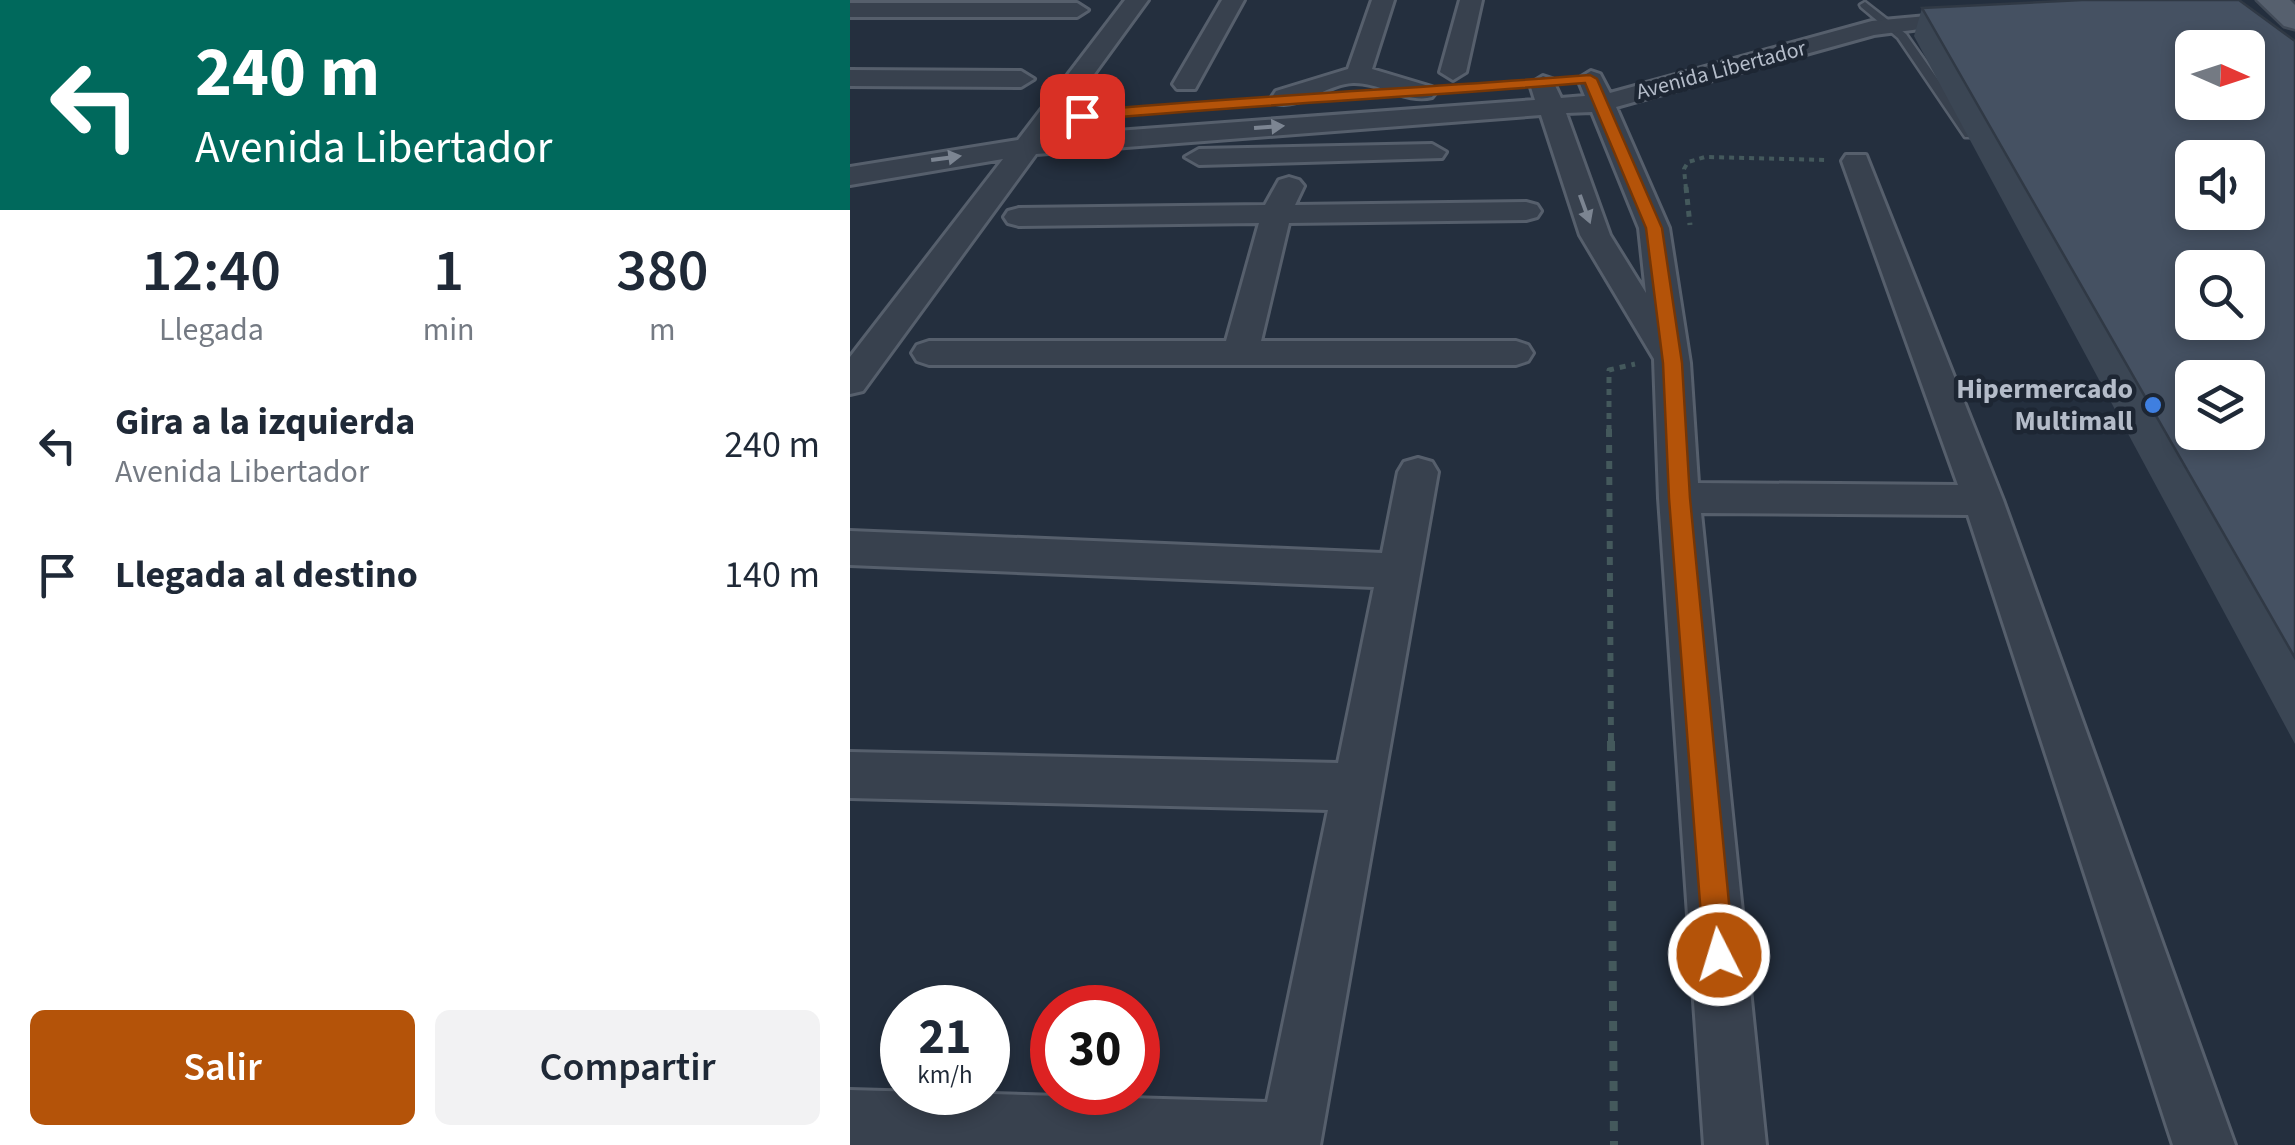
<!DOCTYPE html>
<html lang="es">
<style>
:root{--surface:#fff;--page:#f2f2f3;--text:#1f2937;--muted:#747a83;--accent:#b45309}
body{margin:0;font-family:"Source Sans 3",sans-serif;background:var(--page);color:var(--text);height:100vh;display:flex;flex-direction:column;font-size:38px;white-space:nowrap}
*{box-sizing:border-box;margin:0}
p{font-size:32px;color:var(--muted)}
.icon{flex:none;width:55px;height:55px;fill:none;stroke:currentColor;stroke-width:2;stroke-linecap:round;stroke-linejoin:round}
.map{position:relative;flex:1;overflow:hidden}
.panel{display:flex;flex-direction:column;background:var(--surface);width:850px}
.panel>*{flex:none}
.hud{background:#00695c;color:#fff;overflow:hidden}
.needle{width:65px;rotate:93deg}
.tools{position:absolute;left:1325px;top:30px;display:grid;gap:20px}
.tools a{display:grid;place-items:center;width:90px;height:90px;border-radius:15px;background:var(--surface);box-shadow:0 5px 15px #0003;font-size:50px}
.speed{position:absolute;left:30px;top:985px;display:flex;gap:20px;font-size:50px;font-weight:700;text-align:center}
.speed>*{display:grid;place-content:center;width:130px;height:130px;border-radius:50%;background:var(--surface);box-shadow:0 5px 15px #0003;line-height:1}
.speed small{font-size:25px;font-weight:400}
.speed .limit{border:15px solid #d22;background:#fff;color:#111}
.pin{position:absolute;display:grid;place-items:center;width:85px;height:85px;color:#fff;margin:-42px;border-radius:20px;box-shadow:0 5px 15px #0006}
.me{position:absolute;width:110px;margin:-55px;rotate:355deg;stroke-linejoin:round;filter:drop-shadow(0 0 8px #0008)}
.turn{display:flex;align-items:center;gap:35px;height:210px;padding:0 30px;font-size:45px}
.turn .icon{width:130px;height:130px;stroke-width:2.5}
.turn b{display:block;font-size:70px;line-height:85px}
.eta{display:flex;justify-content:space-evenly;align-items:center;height:170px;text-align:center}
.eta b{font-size:60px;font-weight:600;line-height:70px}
.action{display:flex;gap:20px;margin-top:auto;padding:20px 30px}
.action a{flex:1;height:115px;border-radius:15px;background:var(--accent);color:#fff;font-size:40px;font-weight:600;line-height:115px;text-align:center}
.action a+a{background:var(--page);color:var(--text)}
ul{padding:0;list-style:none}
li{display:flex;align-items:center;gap:30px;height:130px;padding:0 30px}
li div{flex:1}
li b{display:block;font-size:38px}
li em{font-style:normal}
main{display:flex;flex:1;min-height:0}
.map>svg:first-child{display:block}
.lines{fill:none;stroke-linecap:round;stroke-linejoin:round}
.service-casing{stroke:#565f6c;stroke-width:5}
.minor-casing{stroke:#565f6c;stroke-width:6}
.primary-casing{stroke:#414a57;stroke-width:5}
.path-far3{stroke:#44595c;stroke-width:4;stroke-dasharray:5 5;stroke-linecap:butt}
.path-far2{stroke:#44595c;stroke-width:5;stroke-dasharray:6 6;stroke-linecap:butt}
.path-far1{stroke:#44595c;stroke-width:6;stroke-dasharray:8 8;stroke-linecap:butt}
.path{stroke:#44595c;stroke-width:8;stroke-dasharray:10 10;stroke-linecap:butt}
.service{fill:#38414e;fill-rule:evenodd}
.minor{fill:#38414e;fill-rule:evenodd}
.primary{fill:#56606e;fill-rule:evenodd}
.wall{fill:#3b4654}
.building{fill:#455162;stroke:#303945;stroke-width:2.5;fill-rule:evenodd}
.oneway{fill:#7c8592}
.route{fill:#b45309;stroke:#753606;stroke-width:2.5}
.shop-dot{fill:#3f7fe0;stroke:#1d2633;stroke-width:4}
.labels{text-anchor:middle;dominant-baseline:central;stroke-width:9;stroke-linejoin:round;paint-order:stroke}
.far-street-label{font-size:22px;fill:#b4bcc9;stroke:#1d2633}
.poi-label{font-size:28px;font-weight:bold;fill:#b4bcc9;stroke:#1d2633;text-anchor:end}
</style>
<main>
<section class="panel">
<div class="hud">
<div class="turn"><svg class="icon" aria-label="left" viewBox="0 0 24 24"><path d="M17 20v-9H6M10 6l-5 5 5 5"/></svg><div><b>240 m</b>Avenida Libertador</div></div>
</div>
<div class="eta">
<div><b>12:40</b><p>Llegada</p></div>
<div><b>1</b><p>min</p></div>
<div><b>380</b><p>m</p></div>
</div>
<ul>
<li><svg class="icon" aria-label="left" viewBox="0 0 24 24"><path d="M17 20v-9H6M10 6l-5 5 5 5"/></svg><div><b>Gira a la izquierda</b><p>Avenida Libertador</p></div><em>240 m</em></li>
<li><svg class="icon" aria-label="arrive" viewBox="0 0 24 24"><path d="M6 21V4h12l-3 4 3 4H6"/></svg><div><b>Llegada al destino</b></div><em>140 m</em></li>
</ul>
<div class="action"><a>Salir</a><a>Compartir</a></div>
</section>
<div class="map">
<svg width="1445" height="1145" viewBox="0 0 1445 1145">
<rect width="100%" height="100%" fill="#242f3e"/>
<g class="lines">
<defs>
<path id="service" d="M1015,2L1056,34L1126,134L1125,137H1115L1048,38L1011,7L1010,5Z"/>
<path id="minor" d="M275,0H298L199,136L685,100L680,84L693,76L702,79L711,98L735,96L728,79L741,71L750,74L760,93L1022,21L1132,11L1136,16L1132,21L1024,35L766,107L819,228L840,363L848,483L1108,485L992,161L996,155H1016L1153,500L1385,1145H1323L1118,515L851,513L916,1145H854L809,498L804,359L730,235L691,115L186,154L13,391L0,394V357L153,159L0,185V167L168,140ZM742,112L789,228L796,293L760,235L716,113Z
M372,0H394L345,89H327L323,84Z
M522,0H544L522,69L582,87L586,92L582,97C557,104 530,82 503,83C477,84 451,109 426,103L422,97L426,91L498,69Z
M610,0H632L616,72L603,80L590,72Z
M0,3H227L238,10L227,17H0Z
M0,70L171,71L184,79L171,87L0,86Z
M582,144L596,152L592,158L349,165L335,157L349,149Z
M439,177L449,180L454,186L445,205L676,202L687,205L691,211L687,217L676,220L439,223L411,341H666L678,345L683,353L678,361L666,365H79L67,361L62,353L67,345L79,341H376L409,223L169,226L158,223L154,217L158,211L169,208L415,205L429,180Z
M568,458L582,462L588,472L470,1145H0V1090L417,1102L478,810L0,798V752L488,763L524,587L0,565V531L532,553L548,472L554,462Z"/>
<path id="primary" d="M1407,0H1440L1445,5V29L1434,26Z"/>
</defs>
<use href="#service" class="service-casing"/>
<use href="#minor" class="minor-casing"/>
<use href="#primary" class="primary-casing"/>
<path class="path-far3" d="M836,189L834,169L838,162L855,157L975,160"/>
<path class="path-far2" d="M836,187L840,225
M759,431V370L785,364"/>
<path class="path-far1" d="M759,429L761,744"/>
<path class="path" d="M761,741L764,1145"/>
<use href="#service" class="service"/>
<use href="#minor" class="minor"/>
<use href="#primary" class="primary"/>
</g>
<path class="wall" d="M1072,8L1445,41V744L1064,36Z"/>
<path class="building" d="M1232,0H1389L1445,41V658L1072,8ZM1342,48H1398V102H1342ZM1342,158H1398V212H1342ZM1342,268H1398V322H1342ZM1342,378H1398V432H1342Z"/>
<defs><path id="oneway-solid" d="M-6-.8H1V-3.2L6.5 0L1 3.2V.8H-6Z" transform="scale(2.5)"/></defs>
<g class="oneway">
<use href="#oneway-solid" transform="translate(419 127) rotate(-4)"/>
<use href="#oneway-solid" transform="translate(96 158) rotate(-8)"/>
<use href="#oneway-solid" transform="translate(735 209) rotate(70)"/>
</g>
<path class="route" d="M740,75L747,79L812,228L832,363L840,498L884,955L879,965L869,970L858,965L854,955L819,498L813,363L796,228L735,83C568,97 400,105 232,120L225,116L232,111C402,96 571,88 740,75Z"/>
<circle class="shop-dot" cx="1303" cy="405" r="10"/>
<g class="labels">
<g class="far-street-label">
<text transform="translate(871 70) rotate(-15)">Avenida Libertador</text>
</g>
<g class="poi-label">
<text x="1283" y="389">Hipermercado<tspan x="1283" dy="32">Multimall</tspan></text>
</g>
</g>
</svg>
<div class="tools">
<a><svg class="needle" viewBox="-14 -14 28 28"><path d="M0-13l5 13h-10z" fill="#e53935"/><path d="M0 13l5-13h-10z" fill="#747a83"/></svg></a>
<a><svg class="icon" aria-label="sound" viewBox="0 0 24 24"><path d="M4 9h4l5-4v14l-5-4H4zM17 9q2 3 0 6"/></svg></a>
<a><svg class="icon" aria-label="search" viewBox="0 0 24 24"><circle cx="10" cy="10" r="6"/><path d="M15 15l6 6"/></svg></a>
<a><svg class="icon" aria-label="layers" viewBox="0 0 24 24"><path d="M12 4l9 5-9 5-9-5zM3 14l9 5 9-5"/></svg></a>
</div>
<div class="speed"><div>21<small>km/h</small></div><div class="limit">30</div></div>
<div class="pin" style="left:232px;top:116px;background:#d93025"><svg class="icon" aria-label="arrive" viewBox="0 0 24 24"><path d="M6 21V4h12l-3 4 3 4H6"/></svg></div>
<svg class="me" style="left:869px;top:955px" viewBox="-20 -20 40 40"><circle r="17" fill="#b45309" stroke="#fff" stroke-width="3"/><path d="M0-11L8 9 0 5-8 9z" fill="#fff"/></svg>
</div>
</main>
